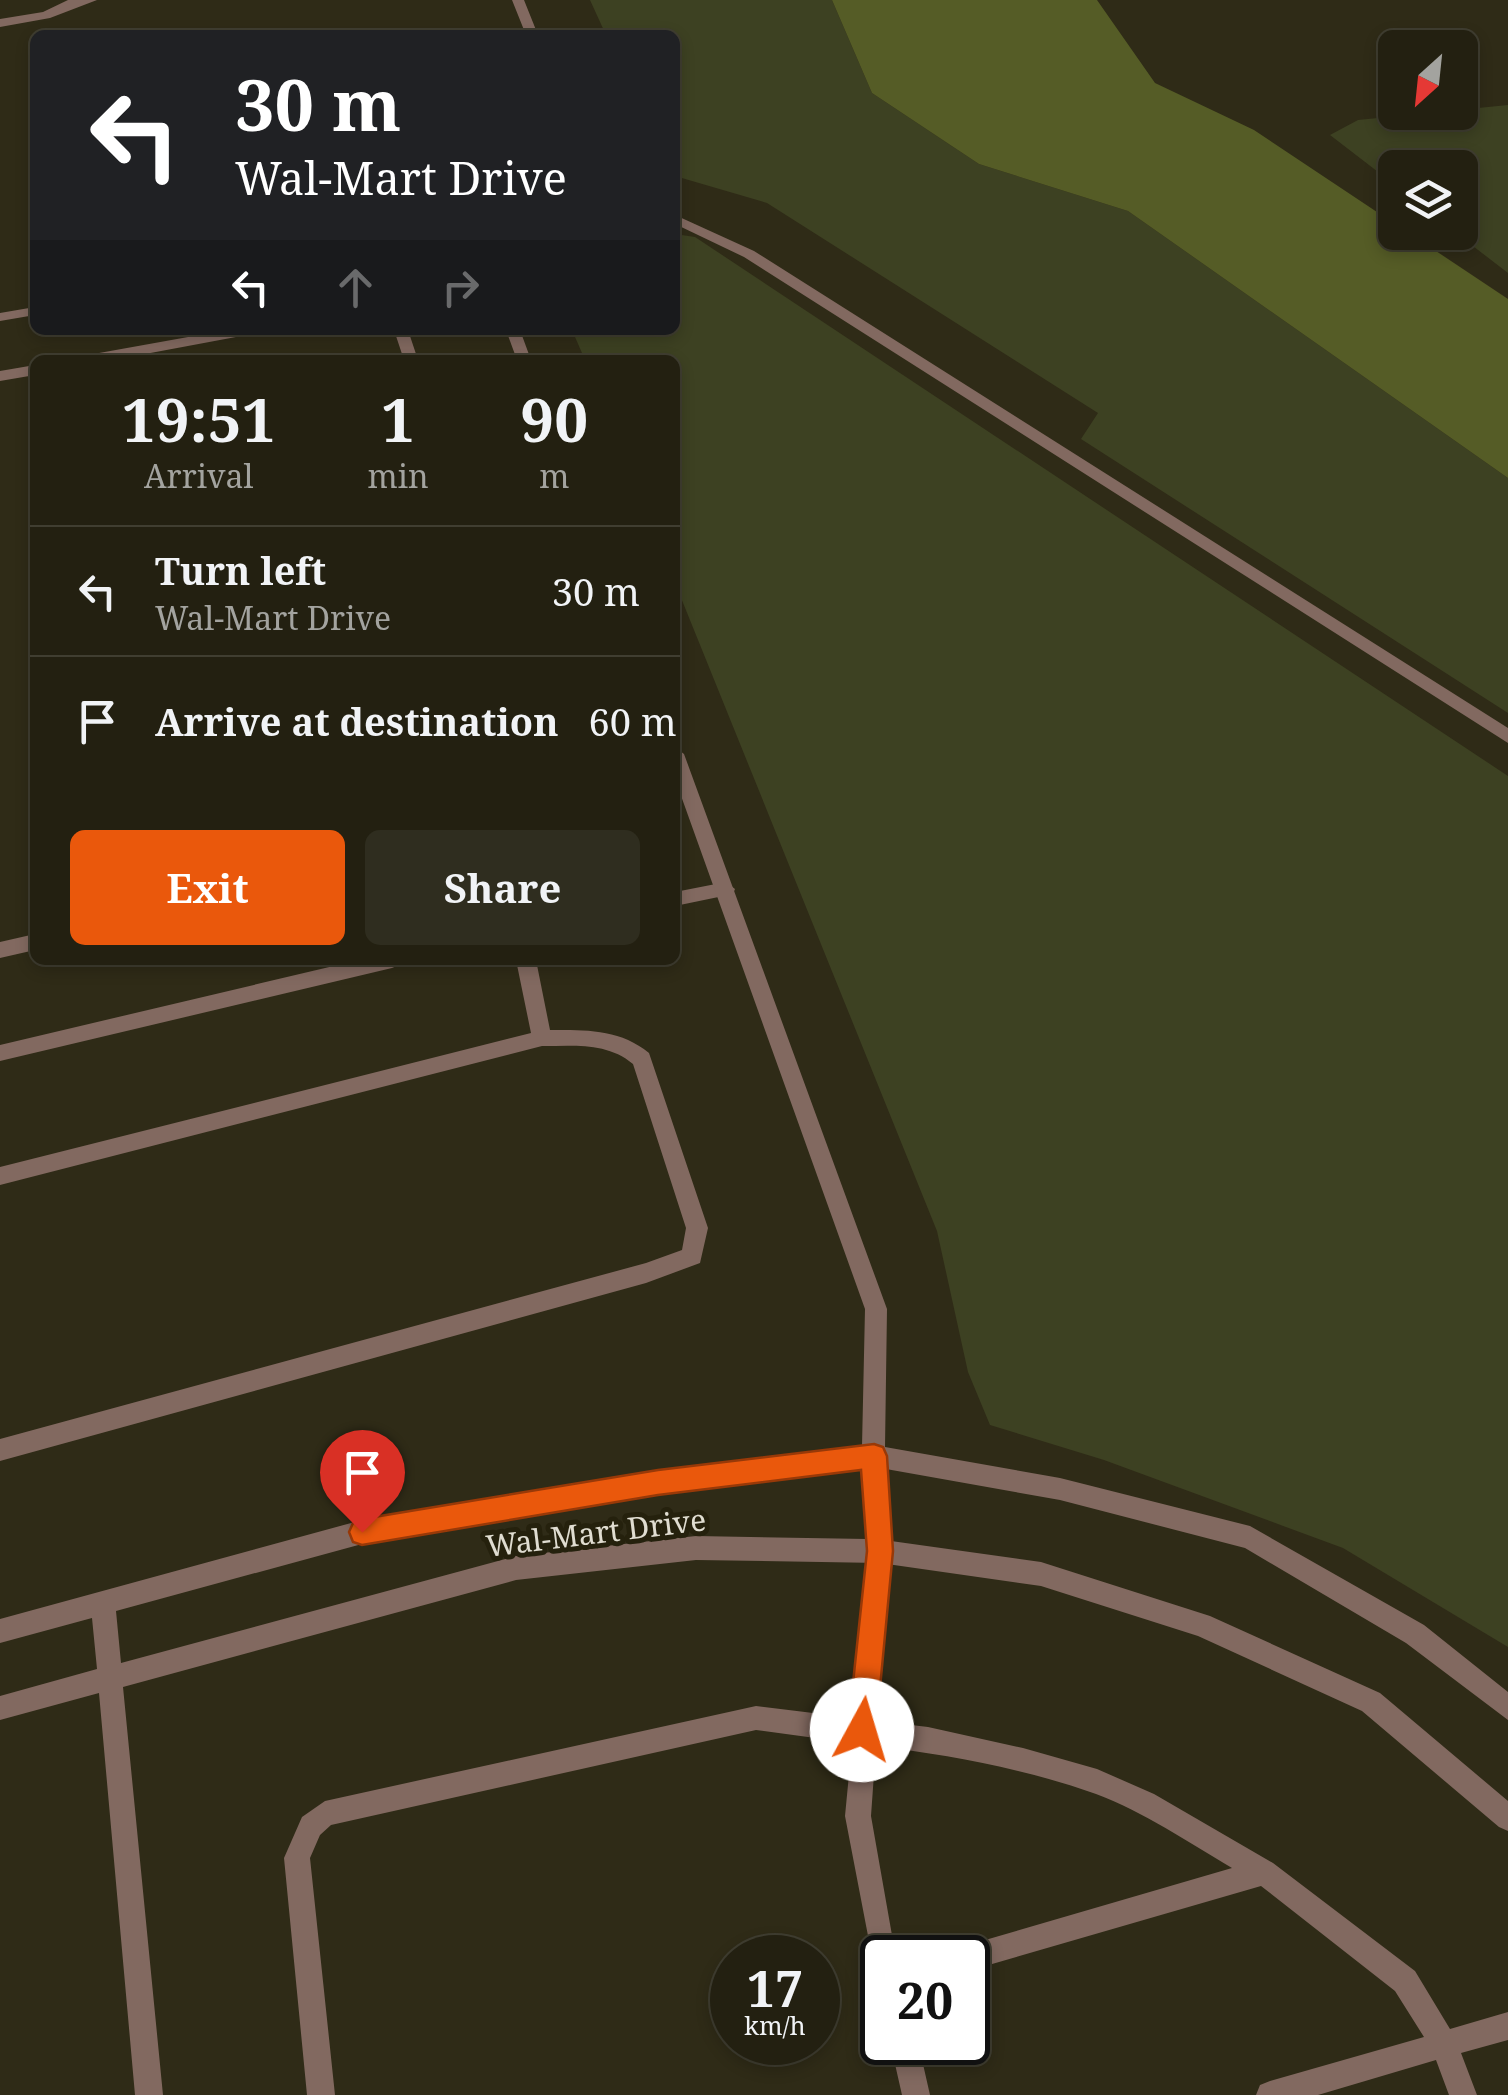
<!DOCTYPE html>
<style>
:root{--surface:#232011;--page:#2f2d1f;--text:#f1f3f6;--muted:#a3a39f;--line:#403e31;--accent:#ea580c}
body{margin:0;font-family:"Noto Serif",serif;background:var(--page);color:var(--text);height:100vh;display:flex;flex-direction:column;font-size:38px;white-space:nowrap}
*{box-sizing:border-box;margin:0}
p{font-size:32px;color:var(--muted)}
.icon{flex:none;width:55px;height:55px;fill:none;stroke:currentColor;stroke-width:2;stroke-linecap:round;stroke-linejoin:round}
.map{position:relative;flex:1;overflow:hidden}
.panel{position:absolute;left:30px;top:355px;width:650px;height:610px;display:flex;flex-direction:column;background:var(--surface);border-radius:15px;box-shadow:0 5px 15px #0003,0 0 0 2px var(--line)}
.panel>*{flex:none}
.top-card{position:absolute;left:30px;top:30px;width:650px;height:305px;border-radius:15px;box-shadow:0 5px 15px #0003,0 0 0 2px var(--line);background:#202124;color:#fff;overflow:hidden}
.needle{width:65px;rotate:207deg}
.buttons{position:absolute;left:1378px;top:30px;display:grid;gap:20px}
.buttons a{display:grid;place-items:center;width:100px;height:100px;border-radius:15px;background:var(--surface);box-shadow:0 5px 15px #0003,0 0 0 2px var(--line);font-size:50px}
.speed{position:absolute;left:710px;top:1935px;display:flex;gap:20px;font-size:50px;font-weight:700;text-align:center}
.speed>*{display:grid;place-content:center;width:130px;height:130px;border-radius:50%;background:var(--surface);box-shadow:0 5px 15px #0003,0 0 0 2px var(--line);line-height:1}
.speed small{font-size:25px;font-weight:400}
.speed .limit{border:5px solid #111;border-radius:15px;background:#fff;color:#111}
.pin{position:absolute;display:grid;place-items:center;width:85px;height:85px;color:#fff;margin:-102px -42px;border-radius:50% 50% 50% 0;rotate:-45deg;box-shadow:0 0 10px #0007}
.pin .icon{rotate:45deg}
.me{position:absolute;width:110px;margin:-55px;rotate:6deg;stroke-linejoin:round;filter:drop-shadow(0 0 8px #0008)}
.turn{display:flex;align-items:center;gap:35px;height:210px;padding:0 40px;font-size:45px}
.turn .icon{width:130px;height:130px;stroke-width:2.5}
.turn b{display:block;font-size:70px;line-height:85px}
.lanes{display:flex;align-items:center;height:95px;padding:0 40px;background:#0003;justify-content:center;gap:50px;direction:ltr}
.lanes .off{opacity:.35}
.eta{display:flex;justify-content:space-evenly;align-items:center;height:170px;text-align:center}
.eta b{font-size:60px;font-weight:700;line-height:70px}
.primary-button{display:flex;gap:20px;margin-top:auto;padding:20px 40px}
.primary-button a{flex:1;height:115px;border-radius:15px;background:var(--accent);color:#fff;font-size:40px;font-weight:700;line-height:115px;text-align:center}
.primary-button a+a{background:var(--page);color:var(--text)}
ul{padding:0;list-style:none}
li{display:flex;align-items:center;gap:30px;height:130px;padding:0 40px;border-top:2px solid var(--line)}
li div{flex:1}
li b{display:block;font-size:38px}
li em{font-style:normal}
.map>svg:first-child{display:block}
.green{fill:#3d4122}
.forest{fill:#555c26}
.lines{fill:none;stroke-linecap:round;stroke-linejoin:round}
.service{fill:#826960;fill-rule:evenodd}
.minor{fill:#826960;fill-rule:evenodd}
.route{fill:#ea580c;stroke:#983908;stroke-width:2.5}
.labels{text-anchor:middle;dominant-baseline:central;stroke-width:10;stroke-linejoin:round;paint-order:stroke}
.near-street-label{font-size:30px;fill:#e0ddd1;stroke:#25210d}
</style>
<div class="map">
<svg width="1508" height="2095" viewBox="0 0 1508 2095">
<rect width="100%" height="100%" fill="#2f2b17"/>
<path class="green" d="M590,0H832L872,93L979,164L1128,211L1508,478V713L1081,439L1098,413L767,203L675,176V35H606Z
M1508,105V273L1456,233L1460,232V168H1395V185L1330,135L1358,120Z
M675,234L695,237L1508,776V1647L1343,1548L1104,1460L990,1425L968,1372L937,1231L675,583V360H585L572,330H675Z"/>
<path class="forest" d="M832,0H1097L1155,83L1254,130L1395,224V232L1409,233L1508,299V478L1128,211L979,164L872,93Z"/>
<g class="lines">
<path class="service" d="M68,0H97L50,18L0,27V19L43,12Z
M512,0H524L538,35H526Z
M35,307V315L0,321V313Z
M227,330H259L252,334L113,360H81L88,355Z
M394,330H408L418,360H404Z
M35,365V375L0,381V371Z
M726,882L735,889L733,894L675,906V892Z
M35,934V950L0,958V942Z
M359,960H402L399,965L392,968L0,1061V1045Z
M516,960H536L550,1030C586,1030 620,1029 649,1053L708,1228L700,1263L646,1283L0,1461V1439L646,1263L682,1250L686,1228L633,1064C607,1042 574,1046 542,1046L0,1185V1167L531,1033Z
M880,1539L888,1543L892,1551L878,1721L928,1727L1023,1748L1097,1769L1154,1794L1273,1863L1415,1971L1450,2029L1508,2012V2040L1461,2053L1477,2095H1449L1436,2060L1318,2095H1256L1260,2085L1270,2081L1424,2037L1395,1991L1261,1886L968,1971V1958H955L959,1949L968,1945L1232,1868C1188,1842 1144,1812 1096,1794C1026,1769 950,1755 876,1746L871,1816L896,1958H882V1971L874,1967L845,1816L852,1743L756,1730L331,1825L320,1835L310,1858L335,2095H307L284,1858L302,1817L325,1801L756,1706L854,1718L868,1551L872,1543Z
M890,2042H918L930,2095H902Z"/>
<path class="minor" d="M675,215L754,251L1508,728V743L744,257L675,224Z
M506,330H520L531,360H517Z
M675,747L684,754L887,1309L885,1447L1060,1478L1250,1526L1424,1625L1508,1692V1720L1406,1643L1245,1548L1060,1500L886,1469L891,1541L1041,1562L1210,1616L1380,1693L1508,1801V1831L1499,1827L1362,1711L1198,1636L1041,1586L880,1563L696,1560L516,1580L123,1687L163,2095H135L99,1693L0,1720V1696L97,1669L92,1618L0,1643V1619L362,1520L658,1471L862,1446L865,1309L675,779ZM862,1468L867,1539L696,1536L516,1556L121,1663L116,1611L362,1544L658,1493Z"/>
</g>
<path class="route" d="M874,1444L883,1447L887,1456L893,1551L876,1730L872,1740L862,1745L852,1740L848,1730L867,1551L861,1470L658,1495L362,1545L353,1542L349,1532L353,1523L362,1519L658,1470Z"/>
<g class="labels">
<g class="near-street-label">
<text transform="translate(596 1532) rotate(-7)">Wal-Mart Drive</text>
</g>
</g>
</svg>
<div class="buttons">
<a><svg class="needle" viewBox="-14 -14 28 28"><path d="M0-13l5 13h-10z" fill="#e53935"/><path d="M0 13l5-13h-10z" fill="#a3a39f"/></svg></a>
<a><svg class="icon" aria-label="layers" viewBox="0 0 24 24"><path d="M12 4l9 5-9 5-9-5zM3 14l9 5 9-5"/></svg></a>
</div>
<div class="speed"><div>17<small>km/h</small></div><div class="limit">20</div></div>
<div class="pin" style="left:362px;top:1532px;background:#d93025"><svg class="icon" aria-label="arrive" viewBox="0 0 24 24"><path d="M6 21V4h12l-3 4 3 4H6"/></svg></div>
<svg class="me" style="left:862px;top:1730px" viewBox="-20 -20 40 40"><circle r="19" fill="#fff"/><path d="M0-13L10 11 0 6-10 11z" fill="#ea580c"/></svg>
<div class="top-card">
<div class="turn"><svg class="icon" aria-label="left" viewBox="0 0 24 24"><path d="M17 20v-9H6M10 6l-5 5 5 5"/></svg><div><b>30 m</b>Wal-Mart Drive</div></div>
<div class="lanes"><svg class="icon" aria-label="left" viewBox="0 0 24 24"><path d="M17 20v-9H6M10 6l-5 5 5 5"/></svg><svg class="icon off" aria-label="ahead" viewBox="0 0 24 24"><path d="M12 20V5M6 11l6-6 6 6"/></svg><svg class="icon off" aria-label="right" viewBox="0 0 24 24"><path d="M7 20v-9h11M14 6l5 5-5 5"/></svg></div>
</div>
<section class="panel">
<div class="eta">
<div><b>19:51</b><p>Arrival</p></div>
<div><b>1</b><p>min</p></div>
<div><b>90</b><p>m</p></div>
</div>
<ul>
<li><svg class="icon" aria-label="left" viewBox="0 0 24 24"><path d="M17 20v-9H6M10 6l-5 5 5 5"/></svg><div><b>Turn left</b><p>Wal-Mart Drive</p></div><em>30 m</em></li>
<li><svg class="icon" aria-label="arrive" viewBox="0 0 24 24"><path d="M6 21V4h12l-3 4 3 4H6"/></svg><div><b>Arrive at destination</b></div><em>60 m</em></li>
</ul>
<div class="primary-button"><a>Exit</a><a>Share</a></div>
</section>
</div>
